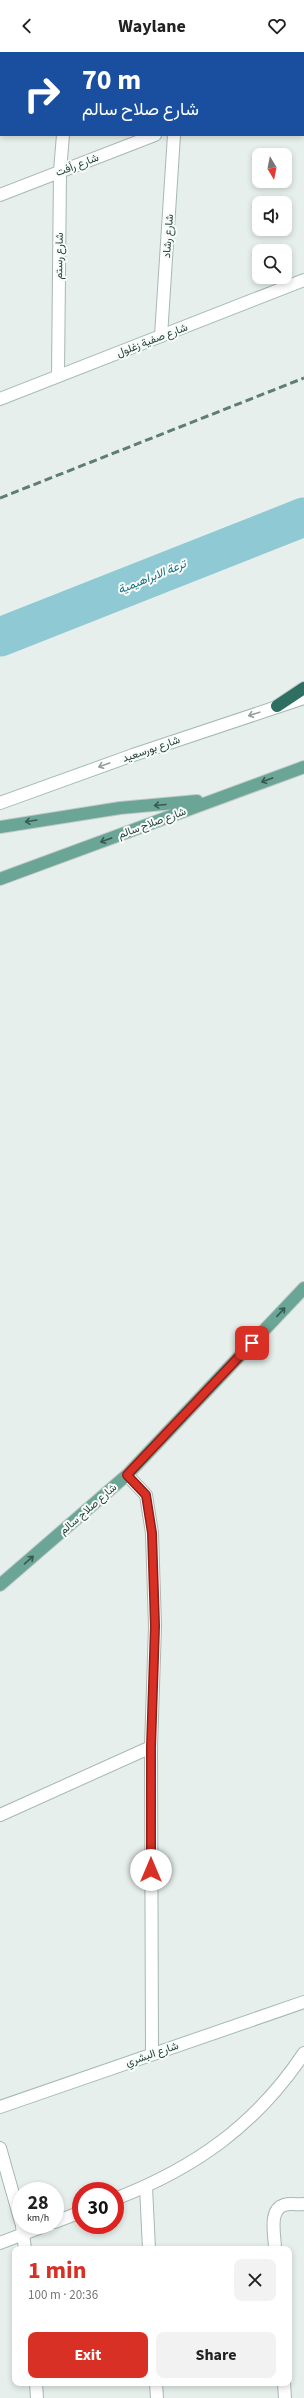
<!DOCTYPE html>
<meta charset="utf-8">
<style>
:root{--surface:#fff;--page:#f2f2f2;--text:#222;--muted:#767676;--accent:#d93025}
body{margin:0;font-family:"Source Sans 3",Vazirmatn,sans-serif;background:var(--page);color:var(--text);height:100vh;display:flex;flex-direction:column;font-size:15px;white-space:nowrap}
*{box-sizing:border-box;margin:0}
p{font-size:13px;color:var(--muted)}
.icon{flex:none;width:22px;height:22px;fill:none;stroke:currentColor;stroke-width:2;stroke-linecap:round;stroke-linejoin:round}
.map{position:relative;flex:1;overflow:hidden}
.sheet{position:absolute;left:12px;top:2194px;width:280px;height:140px;display:flex;flex-direction:column;background:var(--surface);border-radius:8px;box-shadow:0 2px 6px #0003}
.sheet>*{flex:none}
.top-card{position:absolute;left:0px;top:0px;width:304px;height:84px;box-shadow:0 2px 6px #0003;background:#1a4fa0;color:#fff;overflow:hidden}
.needle{width:26px;rotate:170deg}
.controls{position:absolute;left:252px;top:96px;display:grid;gap:8px}
.controls a{display:grid;place-items:center;width:40px;height:40px;border-radius:8px;background:var(--surface);box-shadow:0 2px 6px #0003;font-size:20px}
.speed{position:absolute;left:12px;top:2130px;display:flex;gap:8px;font-size:20px;font-weight:700;text-align:center}
.speed>*{display:grid;place-content:center;width:52px;height:52px;border-radius:50%;background:var(--surface);box-shadow:0 2px 6px #0003;line-height:1}
.speed small{font-size:10px;font-weight:400}
.speed .limit{border:6px solid #d22;background:#fff;color:#111}
.pin{position:absolute;display:grid;place-items:center;width:34px;height:34px;color:#fff;margin:-17px;border-radius:8px;box-shadow:0 2px 6px #0006}
.me{position:absolute;width:44px;margin:-22px;rotate:0deg;stroke-linejoin:round;filter:drop-shadow(0 0 3px #0008)}
.turn{display:flex;align-items:center;gap:14px;height:84px;padding:0 16px;font-size:18px}
.turn .icon{width:52px;height:52px;stroke-width:2.5}
.turn b{display:block;font-size:28px;line-height:34px}
.round{display:grid;place-items:center;flex:none;width:42px;height:42px;border-radius:8px;background:var(--page)}
.summary{display:flex;align-items:center;justify-content:space-between;height:68px;padding:0 16px}
h1{font-size:24px;font-weight:700;line-height:30px;color:var(--accent)}
.primary-button{display:flex;gap:8px;margin-top:auto;padding:8px 16px}
.primary-button a{flex:1;height:46px;border-radius:8px;background:var(--accent);color:#fff;font-size:16px;font-weight:700;line-height:46px;text-align:center}
.primary-button a+a{background:var(--page);color:var(--text)}
header{display:flex;justify-content:space-between;align-items:center;height:52px;padding:0 16px;background:var(--surface);font-size:18px;font-weight:700}
.map>svg:first-child{display:block}
.lines{fill:none;stroke-linecap:round;stroke-linejoin:round}
.canal{stroke:#8ec9d4;stroke-width:39}
.street-casing{stroke:#a8b8b2;stroke-width:14}
.secondary-casing{stroke:#a4bbb3;stroke-width:14}
.primary-casing{stroke:#c2cac8;stroke-width:14}
.highway-casing{stroke:#c2cac8;stroke-width:14}
.street{stroke:#fff;stroke-width:12}
.secondary{stroke:#fff;stroke-width:12}
.primary{stroke:#6aa596;stroke-width:12}
.highway{stroke:#2f6f62;stroke-width:12}
.rail{stroke:#5f7d75;stroke-width:3;stroke-dasharray:8 4;stroke-linecap:butt}
.oneway{stroke:#92a09c}
.oneway2{stroke:#365b51}
.route-casing{stroke:#8d1f18;stroke-width:10}
.route{stroke:#d93025;stroke-width:7}
.labels{text-anchor:middle;dominant-baseline:central;stroke-width:4;stroke-linejoin:round;paint-order:stroke}
.street-label{font-size:11px;fill:#24423a;stroke:#f7fbf9}
.water-label{font-size:12px;font-style:italic;fill:#1c6f80;stroke:#f7fbf9}
</style>
<header><svg class="icon" aria-label="back" viewBox="0 0 24 24"><path d="M15 5l-7 7 7 7"/></svg>Waylane<svg class="icon" aria-label="heart" viewBox="0 0 24 24"><path d="M12 20l-8-8c-3-5 5-10 8-4 3-6 11-1 8 4z"/></svg></header>
<div class="map">
<svg width="304" height="2346" viewBox="0 0 304 2346">
<rect width="100%" height="100%" fill="#e6efeb"/>
<g class="lines">
<path class="canal" d="M0,585L304,465"/>
<defs>
<path id="street" d="M71,1V0
M181,1V0
M303,25H304
M0,143L155,83
M161,284L174,83
M58,324L60,119L63,83
M127,1423L146,1443L152,1481L155,1574L151,1695L152,2001
M0,1763L151,1695
M0,2096L21,2170
M146,2135L149,2197
M115,2147C195,2116 256,2073 304,2001
M55,2170L81,2160
M22,2174L25,2197
M0,2191L47,2173
M275,2197C275,2184 268,2158 284,2153C290,2151 298,2153 304,2152
M36,2331L37,2346
M156,2331L157,2346
M284,2331L285,2346"/>
<path id="secondary" d="M0,347L304,228
M0,751L133,703L304,646
M0,2055L304,1950"/>
<path id="primary" d="M0,775L120,756L197,749
M0,827L304,715
M0,1533L127,1423L304,1236"/>
<path id="highway" d="M277,654L304,636"/>
</defs>
<use href="#street" class="street-casing"/>
<use href="#secondary" class="secondary-casing"/>
<use href="#primary" class="primary-casing"/>
<use href="#highway" class="highway-casing"/>
<use href="#street" class="street"/>
<use href="#secondary" class="secondary"/>
<use href="#primary" class="primary"/>
<use href="#highway" class="highway"/>
<path class="rail" d="M0,446L304,326"/>
</g>
<defs><path id="oneway-shaft" d="M-6 0H5M1.5-3L5.5 0L1.5 3" fill="none" stroke-width="1.6" stroke-linecap="round" stroke-linejoin="round"/></defs>
<g class="oneway">
<use href="#oneway-shaft" transform="translate(254 662) rotate(162)"/>
<use href="#oneway-shaft" transform="translate(104 713) rotate(160)"/>
</g>
<g class="oneway2">
<use href="#oneway-shaft" transform="translate(267 728) rotate(160)"/>
<use href="#oneway-shaft" transform="translate(160 753) rotate(175)"/>
<use href="#oneway-shaft" transform="translate(31 769) rotate(171)"/>
<use href="#oneway-shaft" transform="translate(106 788) rotate(160)"/>
<use href="#oneway-shaft" transform="translate(281 1260) rotate(-47)"/>
<use href="#oneway-shaft" transform="translate(29 1508) rotate(-41)"/>
</g>
<g class="lines">
<defs>
<path id="route" d="M151,1818V1695L155,1574L152,1481L146,1443L127,1423L252,1291"/>
</defs>
<use href="#route" class="route-casing"/>
<use href="#route" class="route"/>
</g>
<g class="labels">
<g class="street-label">
<text transform="translate(77 113) rotate(-21)">شارع رأفت</text>
<text transform="translate(168 184) rotate(-86)">شارع رشاد</text>
<text transform="translate(59 204) rotate(-89)">شارع رستم</text>
<text transform="translate(152 288) rotate(-21)">شارع صفية زغلول</text>
<text transform="translate(151 697) rotate(-19)">شارع بورسعيد</text>
<text transform="translate(152 771) rotate(-20)">شارع صلاح سالم</text>
<text transform="translate(88 1457) rotate(-41)">شارع صلاح سالم</text>
<text transform="translate(152 2002) rotate(-19)">شارع البشري</text>
</g>
<g class="water-label">
<text transform="translate(152 525) rotate(-22)">ترعة الابراهيمية</text>
</g>
</g>
</svg>
<div class="controls">
<a><svg class="needle" viewBox="-14 -14 28 28"><path d="M0-13l5 13h-10z" fill="#e53935"/><path d="M0 13l5-13h-10z" fill="#767676"/></svg></a>
<a><svg class="icon" aria-label="sound" viewBox="0 0 24 24"><path d="M4 9h4l5-4v14l-5-4H4zM17 9q2 3 0 6"/></svg></a>
<a><svg class="icon" aria-label="search" viewBox="0 0 24 24"><circle cx="10" cy="10" r="6"/><path d="M15 15l6 6"/></svg></a>
</div>
<div class="speed"><div>28<small>km/h</small></div><div class="limit">30</div></div>
<div class="pin" style="left:252px;top:1291px;background:#d93025"><svg class="icon" aria-label="arrive" viewBox="0 0 24 24"><path d="M6 21V4h12l-3 4 3 4H6"/></svg></div>
<svg class="me" style="left:151px;top:1818px" viewBox="-20 -20 40 40"><circle r="19" fill="#fff"/><path d="M0-13L10 11 0 6-10 11z" fill="#d93025"/></svg>
<div class="top-card">
<div class="turn"><svg class="icon" aria-label="right" viewBox="0 0 24 24"><path d="M7 20v-9h11M14 6l5 5-5 5"/></svg><div><b>70 m</b>شارع صلاح سالم</div></div>
</div>
<section class="sheet">
<div class="summary"><div><h1>1 min</h1><p>100 m · 20:36</p></div><a class="round"><svg class="icon" aria-label="close" viewBox="0 0 24 24"><path d="M6 6l12 12M18 6L6 18"/></svg></a></div>
<div class="primary-button"><a>Exit</a><a>Share</a></div>
</section>
</div>
